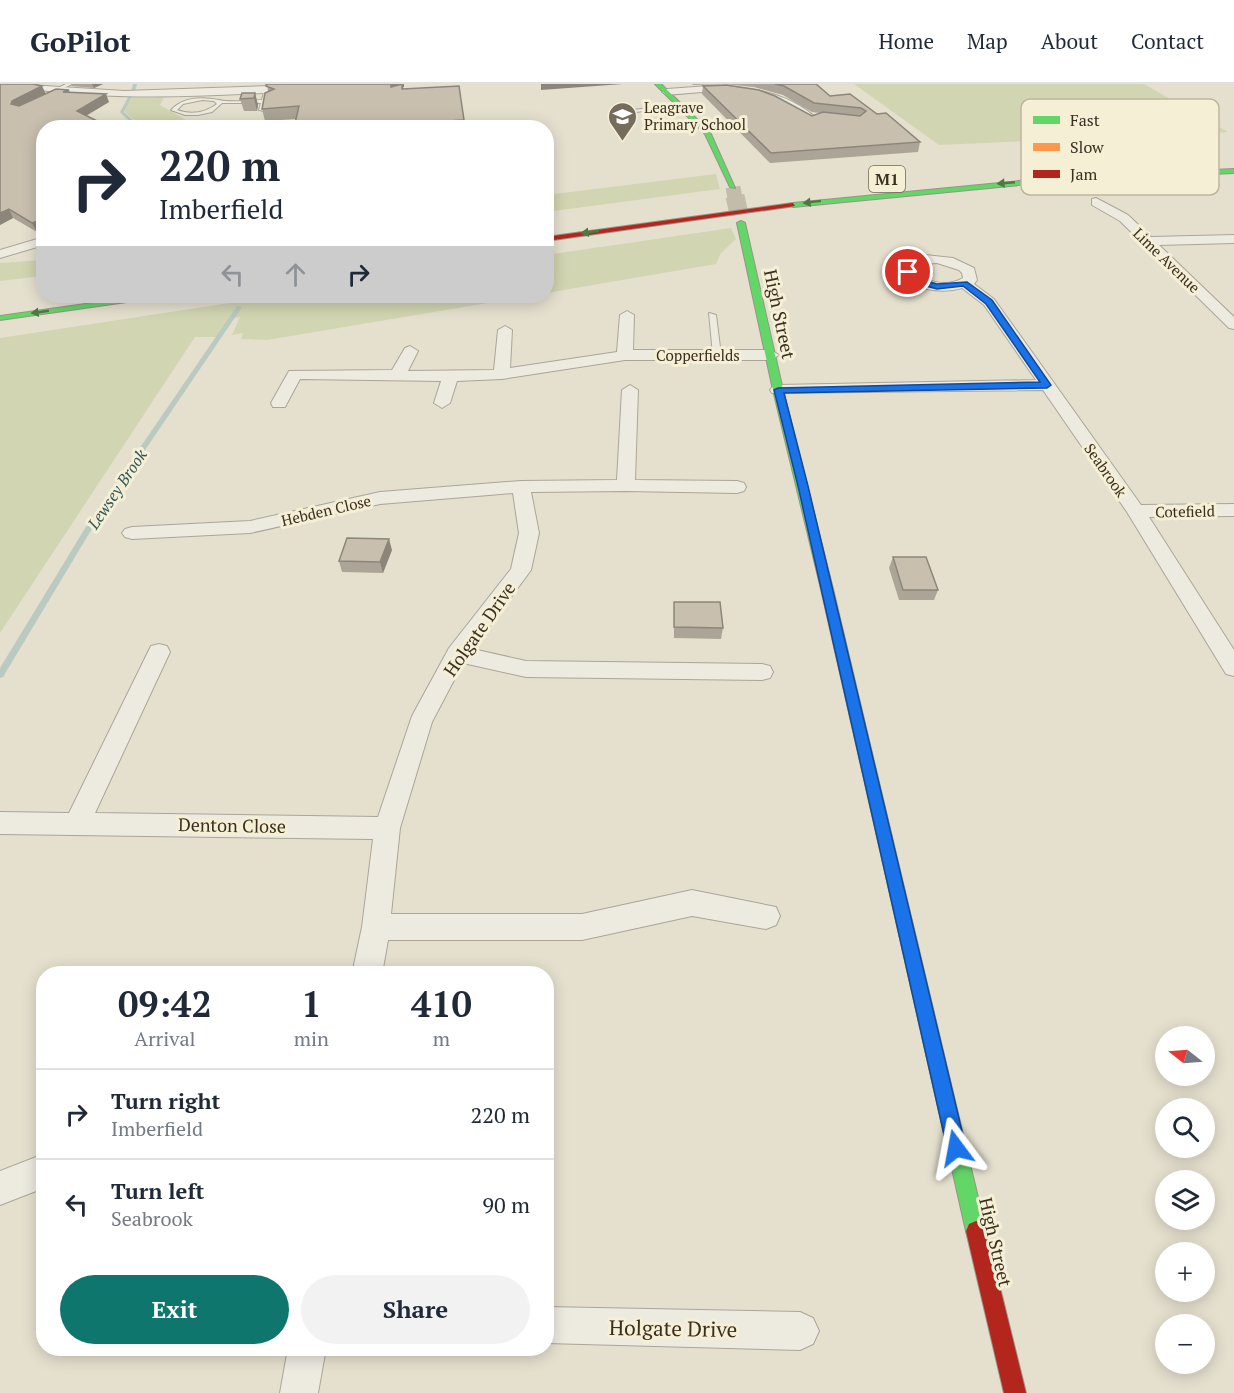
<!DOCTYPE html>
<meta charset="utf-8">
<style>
:root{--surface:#fff;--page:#f2f2f3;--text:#1f2937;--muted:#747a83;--line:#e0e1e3;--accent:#0f766e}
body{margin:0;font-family:"PT Serif",serif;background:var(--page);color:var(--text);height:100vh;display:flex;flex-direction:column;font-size:22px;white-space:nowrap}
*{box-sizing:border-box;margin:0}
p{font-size:20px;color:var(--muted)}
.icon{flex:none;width:33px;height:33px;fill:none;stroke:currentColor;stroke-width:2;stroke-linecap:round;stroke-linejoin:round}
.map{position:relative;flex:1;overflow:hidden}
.panel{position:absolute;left:36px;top:882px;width:518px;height:390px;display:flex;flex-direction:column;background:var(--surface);border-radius:24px;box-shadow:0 3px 15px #0003}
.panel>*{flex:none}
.banner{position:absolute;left:36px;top:36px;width:518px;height:183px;border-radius:24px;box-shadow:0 3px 15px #0003;background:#fff;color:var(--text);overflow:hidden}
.needle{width:39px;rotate:287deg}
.tools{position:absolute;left:1155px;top:942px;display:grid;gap:12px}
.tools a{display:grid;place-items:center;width:60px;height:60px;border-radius:50%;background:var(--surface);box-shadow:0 3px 15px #0003;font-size:30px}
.pin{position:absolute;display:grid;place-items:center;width:51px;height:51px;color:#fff;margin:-26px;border:3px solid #fff;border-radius:50%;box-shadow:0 2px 6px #0007}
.me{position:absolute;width:66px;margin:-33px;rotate:347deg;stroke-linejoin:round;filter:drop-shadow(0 0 4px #0008)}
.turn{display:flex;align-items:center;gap:21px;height:126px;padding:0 24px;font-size:27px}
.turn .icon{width:78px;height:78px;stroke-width:2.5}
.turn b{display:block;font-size:42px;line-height:51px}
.lanes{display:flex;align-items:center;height:57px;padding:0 24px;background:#0003;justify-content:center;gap:30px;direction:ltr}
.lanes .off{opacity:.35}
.eta{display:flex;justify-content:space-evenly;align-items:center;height:102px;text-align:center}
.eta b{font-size:36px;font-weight:700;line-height:42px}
.cta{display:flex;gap:12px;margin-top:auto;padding:12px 24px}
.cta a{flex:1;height:69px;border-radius:36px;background:var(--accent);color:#fff;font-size:24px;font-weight:700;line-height:69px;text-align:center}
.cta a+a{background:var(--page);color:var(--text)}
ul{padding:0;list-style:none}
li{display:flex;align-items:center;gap:18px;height:90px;padding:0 24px;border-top:2px solid var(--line)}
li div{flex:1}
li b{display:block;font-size:22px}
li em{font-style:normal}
header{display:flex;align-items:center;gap:36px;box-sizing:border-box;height:84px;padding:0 30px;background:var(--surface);border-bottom:2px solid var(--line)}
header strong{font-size:28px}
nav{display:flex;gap:33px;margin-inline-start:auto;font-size:21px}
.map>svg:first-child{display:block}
.green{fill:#d1d5b1}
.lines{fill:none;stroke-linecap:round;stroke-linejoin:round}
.stream{fill:#bacac1;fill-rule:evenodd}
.secondary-tunnel-far1{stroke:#c3bcab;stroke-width:15;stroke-dasharray:15 8;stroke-linecap:butt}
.secondary-tunnel{stroke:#c3bcab;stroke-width:19;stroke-dasharray:19 9;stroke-linecap:butt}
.lane-casing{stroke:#aaa597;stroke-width:2}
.street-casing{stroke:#aaa597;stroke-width:2}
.fast-casing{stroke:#9a9487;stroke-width:2}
.slow-casing{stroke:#9a9487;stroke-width:2}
.jam-casing{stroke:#9a9487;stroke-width:2}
.lane{fill:#edeae0;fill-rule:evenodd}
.street{fill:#edeae0;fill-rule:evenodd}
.fast{fill:#63d668;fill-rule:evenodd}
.slow{fill:#ff974d;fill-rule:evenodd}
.jam{fill:#b3261e;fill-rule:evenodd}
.wall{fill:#aca496}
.shaded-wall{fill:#8c867a}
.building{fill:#c8bfaf;stroke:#8c867a;stroke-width:1.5}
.oneway{fill:#4c7a40}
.route{fill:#1a73e8;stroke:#114b97;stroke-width:1.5}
.labels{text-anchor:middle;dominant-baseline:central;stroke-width:6;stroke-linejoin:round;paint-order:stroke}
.far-poi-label{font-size:15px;fill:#392e1f;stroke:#f5efd5;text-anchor:start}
.far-street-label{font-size:15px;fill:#392e1f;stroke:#f5efd5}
.shield{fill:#f5efd5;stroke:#716856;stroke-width:1.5}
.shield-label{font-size:16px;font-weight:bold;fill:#392e1f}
.far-water-label{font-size:16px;font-style:italic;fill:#2f5758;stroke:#f5efd5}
.street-label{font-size:18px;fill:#392e1f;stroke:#f5efd5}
.near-street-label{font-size:21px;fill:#392e1f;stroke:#f5efd5}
.key{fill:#f5efd5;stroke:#bdb59e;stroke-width:1.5}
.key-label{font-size:16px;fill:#392e1f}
</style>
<header>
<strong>GoPilot</strong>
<nav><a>Home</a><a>Map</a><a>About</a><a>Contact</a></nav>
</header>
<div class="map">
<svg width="1234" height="1309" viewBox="0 0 1234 1309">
<rect width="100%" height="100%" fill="#e5e0ce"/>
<path class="green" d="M854,0H1144L1228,48L939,61Z
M132,14H164L160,21L198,43H142L125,28L126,20Z
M716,90L720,105L546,128V111Z
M731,144L736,155L721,169L716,180L546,209V171Z
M43,176V192L0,197V179Z
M275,212H529L267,256L241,255L243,249L232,251L240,233L229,235L222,253H195L0,549V254Z"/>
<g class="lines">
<path class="stream" d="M133,0H137L136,4L124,28L141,44H136L120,28L131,8Z
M237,222L242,223L93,443L3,593L0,594V584L87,441Z"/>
<path class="secondary-tunnel-far1" d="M733,103L735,114"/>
<path class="secondary-tunnel" d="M735,112L741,139"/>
<defs>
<path id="lane" d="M66,0H72L56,8L52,7Z
M266,0H270L267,16L275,17L266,19L264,27L259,26L261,19H222L212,28L198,31H185L171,26C184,12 203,13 219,16C232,19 249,16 262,16ZM202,16L214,17L217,20C205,29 191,31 177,26L183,20Z
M682,20L684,22L636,28L633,26Z
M709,229L716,231L721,271L717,273L713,271Z"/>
<path id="street" d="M14,0L124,7L301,1L306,4L301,7C206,12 113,18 19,3Z
M709,2C747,2 791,8 819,37L810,39C760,4 726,5 667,11L662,8L667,5Z
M1096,114L1128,131L1151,153L1234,151V159L1159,161L1234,233V245L1229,244L1120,137L1092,121V115Z
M44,153V161L0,174V166Z
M925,171L953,174L974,184L977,196L974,200L994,215L1141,421L1234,420V432L1149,433L1234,566V592L1226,590L1127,428L1043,306L772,309L770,306L772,303L778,301L1036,296L984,221L962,204C942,210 907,207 900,184C907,175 915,173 925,171ZM937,179L959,186L962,189L963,194C947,203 927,199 914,187L921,180Z
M627,227L634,231L633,266H771L779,271L771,276H625L502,295L457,297L450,319L442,324L434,319L441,297L300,295L285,323H273L271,319L289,287L392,286L405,264L410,262L418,267L408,287L494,286L498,246L505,242L512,246L510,284L617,268L620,231Z
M630,301L638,306L635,396L737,397L744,399L746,403L744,407L737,409L626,407L531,408L539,449L531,486L473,565L526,577L762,580L770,582L773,588L770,594L762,596L526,593L463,579L432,638L400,744L391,830H582L692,806L776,823L780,832L776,841L766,845L692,832L582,856H388L382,890H352L362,843L373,755L0,750V728L69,729L148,568L151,562L159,560L167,562L170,568L95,729L378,733L412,632L449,564L511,485L519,449L513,409L380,420L250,449L132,455L125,453L122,449L125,445L132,443L250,437L380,408L521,397L617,396L622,306Z
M44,1070V1104L0,1121V1087Z
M546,1223L800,1228L813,1234L819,1247L813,1260L800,1266L546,1259Z
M288,1264H326L318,1309H280Z"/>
<path id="fast" d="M655,0H661L710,48L735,104L730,103L705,50Z
M1234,85V89L1061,97L793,123L790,121L793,119L1061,93Z
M741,137L745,139L783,306L833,505L827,509L821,505L773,306L737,139Z
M142,212H159L155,214L0,236V232Z
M869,680L874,682L876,686L986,1147L983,1154L976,1157L969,1154L966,1147L862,686L864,682Z"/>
<path id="slow" d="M827,501L833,505L876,686L874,690H864L862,686L821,505Z"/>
<path id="jam" d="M793,119L795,122L546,157V153Z
M976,1137L983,1140L986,1147L1026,1309H1004L966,1147L969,1140Z"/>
</defs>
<use href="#lane" class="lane-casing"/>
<use href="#street" class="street-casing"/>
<use href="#fast" class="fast-casing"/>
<use href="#slow" class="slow-casing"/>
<use href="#jam" class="jam-casing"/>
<use href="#lane" class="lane"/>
<use href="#street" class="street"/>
<use href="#fast" class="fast"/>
<use href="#slow" class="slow"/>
<use href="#jam" class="jam"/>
</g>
<path class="wall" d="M0,0L46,10L69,6L70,8L109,18L86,32L44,44V145L37,148L13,134L0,141Z
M71,0H103L94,4L72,2Z
M267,0H404L403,5L459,2L464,44H296L295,39L296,35L265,37L262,25L268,7Z
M692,0H816L830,12L877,30L920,58L918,68L770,79L702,10L703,2L812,32L820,29L812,28L783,11L754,3L724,0L693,1Z
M255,9L258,21L257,27H244L240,15Z
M392,466L383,489L342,488L339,477Z
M893,473L938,506L934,516H899L889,484Z
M674,518L723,544L721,555L674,554Z"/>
<path class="shaded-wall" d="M92,0H103L94,4Z
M391,0H404V3H403L404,12L393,15Z
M541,0H623L541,6Z
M42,2L46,10L16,25L11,20L12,17Z
M255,9L258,21L257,27L254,14Z
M106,10L109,18L80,35L77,27Z
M9,125L13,134L0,141V129Z
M44,135V145L37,148L32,139Z
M389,455L392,466L383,489L380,478Z"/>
<path class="building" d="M0,0H33L42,2L12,17L11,20L19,22L56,5L69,6L63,8L106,10L77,27L111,44H44V135L32,139L9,125L0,129Z
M267,0H391V3L402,0V5L459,2L464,36L401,40L402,44H310V40L295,39L299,22L262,25L265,9L274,5L266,2Z
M775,0H816L830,12L850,10L877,30L886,29L920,58L771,69L703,2L726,1L759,6L775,12L812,32L823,28L860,32L866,27L861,24L814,19L784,2Z
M242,9H255L254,14L240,15Z
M347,454L389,455L380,478L339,477Z
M893,473H926L938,506H903Z
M674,518H720L723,544L674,543Z"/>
<defs><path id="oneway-solid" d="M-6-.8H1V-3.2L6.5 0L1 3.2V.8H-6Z" transform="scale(1.5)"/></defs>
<g class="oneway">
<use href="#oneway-solid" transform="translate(1006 99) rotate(175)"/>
<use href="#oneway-solid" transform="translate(812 118) rotate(173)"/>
<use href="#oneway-solid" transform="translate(590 148) rotate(172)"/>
<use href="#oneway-solid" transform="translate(40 228) rotate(172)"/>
</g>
<path class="route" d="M905,187H910L920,195L937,200L967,198L992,216L1051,301L1047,304L784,309L808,402L966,1064L963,1071L956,1073L949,1071L947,1064L798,402L774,306L778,304L1040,298L986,220L963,202L937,205L915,199L905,190Z"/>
<defs>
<symbol id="school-pin" viewBox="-11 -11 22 30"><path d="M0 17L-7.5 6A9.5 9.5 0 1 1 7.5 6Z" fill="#756c5c" stroke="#f5efd5"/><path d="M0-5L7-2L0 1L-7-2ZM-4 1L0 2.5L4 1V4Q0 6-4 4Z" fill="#fff"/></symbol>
</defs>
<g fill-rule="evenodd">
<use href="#school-pin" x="606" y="16" width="33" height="45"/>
</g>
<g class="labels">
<g class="far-poi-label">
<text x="644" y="23">Leagrave<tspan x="644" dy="17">Primary School</tspan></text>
</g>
<g class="far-street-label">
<text transform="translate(1167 176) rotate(44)">Lime Avenue</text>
<text x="698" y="271">Copperfields</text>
<text transform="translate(1106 386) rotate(55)">Seabrook</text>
<text transform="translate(326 426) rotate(-13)">Hebden Close</text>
<text transform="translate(1185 427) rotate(-1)">Cotefield</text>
</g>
<rect class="shield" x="869" y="82" width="36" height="26" rx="4.5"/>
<g class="shield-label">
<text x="887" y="95">M1</text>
</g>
<g class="far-water-label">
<text transform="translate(117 405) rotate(-56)">Lewsey Brook</text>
</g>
<g class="street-label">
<text transform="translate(780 230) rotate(78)">High Street</text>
<text transform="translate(479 545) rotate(-55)">Holgate Drive</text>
<text transform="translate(232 741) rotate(1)">Denton Close</text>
<text transform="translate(996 1158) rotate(77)">High Street</text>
</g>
<g class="near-street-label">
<text transform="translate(673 1244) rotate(1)">Holgate Drive</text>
</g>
</g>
<rect x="1021" y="15" width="198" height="96" rx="9" class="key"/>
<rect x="1033" y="32" width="27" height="8" fill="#63d668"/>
<rect x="1033" y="59" width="27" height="8" fill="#ff974d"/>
<rect x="1033" y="86" width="27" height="8" fill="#b3261e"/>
<g class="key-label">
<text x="1070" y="42">Fast</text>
<text x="1070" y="69">Slow</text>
<text x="1070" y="96">Jam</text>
</g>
</svg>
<div class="tools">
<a><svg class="needle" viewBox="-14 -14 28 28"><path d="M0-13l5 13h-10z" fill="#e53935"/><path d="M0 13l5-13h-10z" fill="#747a83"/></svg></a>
<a><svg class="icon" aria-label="search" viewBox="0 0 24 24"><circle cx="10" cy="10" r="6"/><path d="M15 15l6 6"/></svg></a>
<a><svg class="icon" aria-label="layers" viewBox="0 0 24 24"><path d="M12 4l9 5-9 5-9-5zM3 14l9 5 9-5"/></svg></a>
<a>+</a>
<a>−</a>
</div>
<div class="pin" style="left:908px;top:188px;background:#d93025"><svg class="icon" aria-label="arrive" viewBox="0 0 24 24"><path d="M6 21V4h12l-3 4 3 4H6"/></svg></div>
<svg class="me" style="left:956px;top:1064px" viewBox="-20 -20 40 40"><path d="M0-17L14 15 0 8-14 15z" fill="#1a73e8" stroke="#fff" stroke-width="4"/></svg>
<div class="banner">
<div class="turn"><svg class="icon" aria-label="right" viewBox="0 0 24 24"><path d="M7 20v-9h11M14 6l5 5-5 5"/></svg><div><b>220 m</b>Imberfield</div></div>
<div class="lanes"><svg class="icon off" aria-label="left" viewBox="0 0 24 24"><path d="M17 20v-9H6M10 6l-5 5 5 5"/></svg><svg class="icon off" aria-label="ahead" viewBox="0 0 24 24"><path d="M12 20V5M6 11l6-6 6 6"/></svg><svg class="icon" aria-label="right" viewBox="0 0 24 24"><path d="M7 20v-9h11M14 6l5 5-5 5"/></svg></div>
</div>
<section class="panel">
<div class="eta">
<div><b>09:42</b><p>Arrival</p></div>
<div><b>1</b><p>min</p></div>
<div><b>410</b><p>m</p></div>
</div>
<ul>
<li><svg class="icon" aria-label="right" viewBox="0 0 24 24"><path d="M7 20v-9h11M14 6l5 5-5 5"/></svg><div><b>Turn right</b><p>Imberfield</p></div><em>220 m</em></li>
<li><svg class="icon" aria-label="left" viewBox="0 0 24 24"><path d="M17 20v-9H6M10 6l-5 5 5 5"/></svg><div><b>Turn left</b><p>Seabrook</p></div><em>90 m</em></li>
</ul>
<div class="cta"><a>Exit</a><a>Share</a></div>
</section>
</div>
